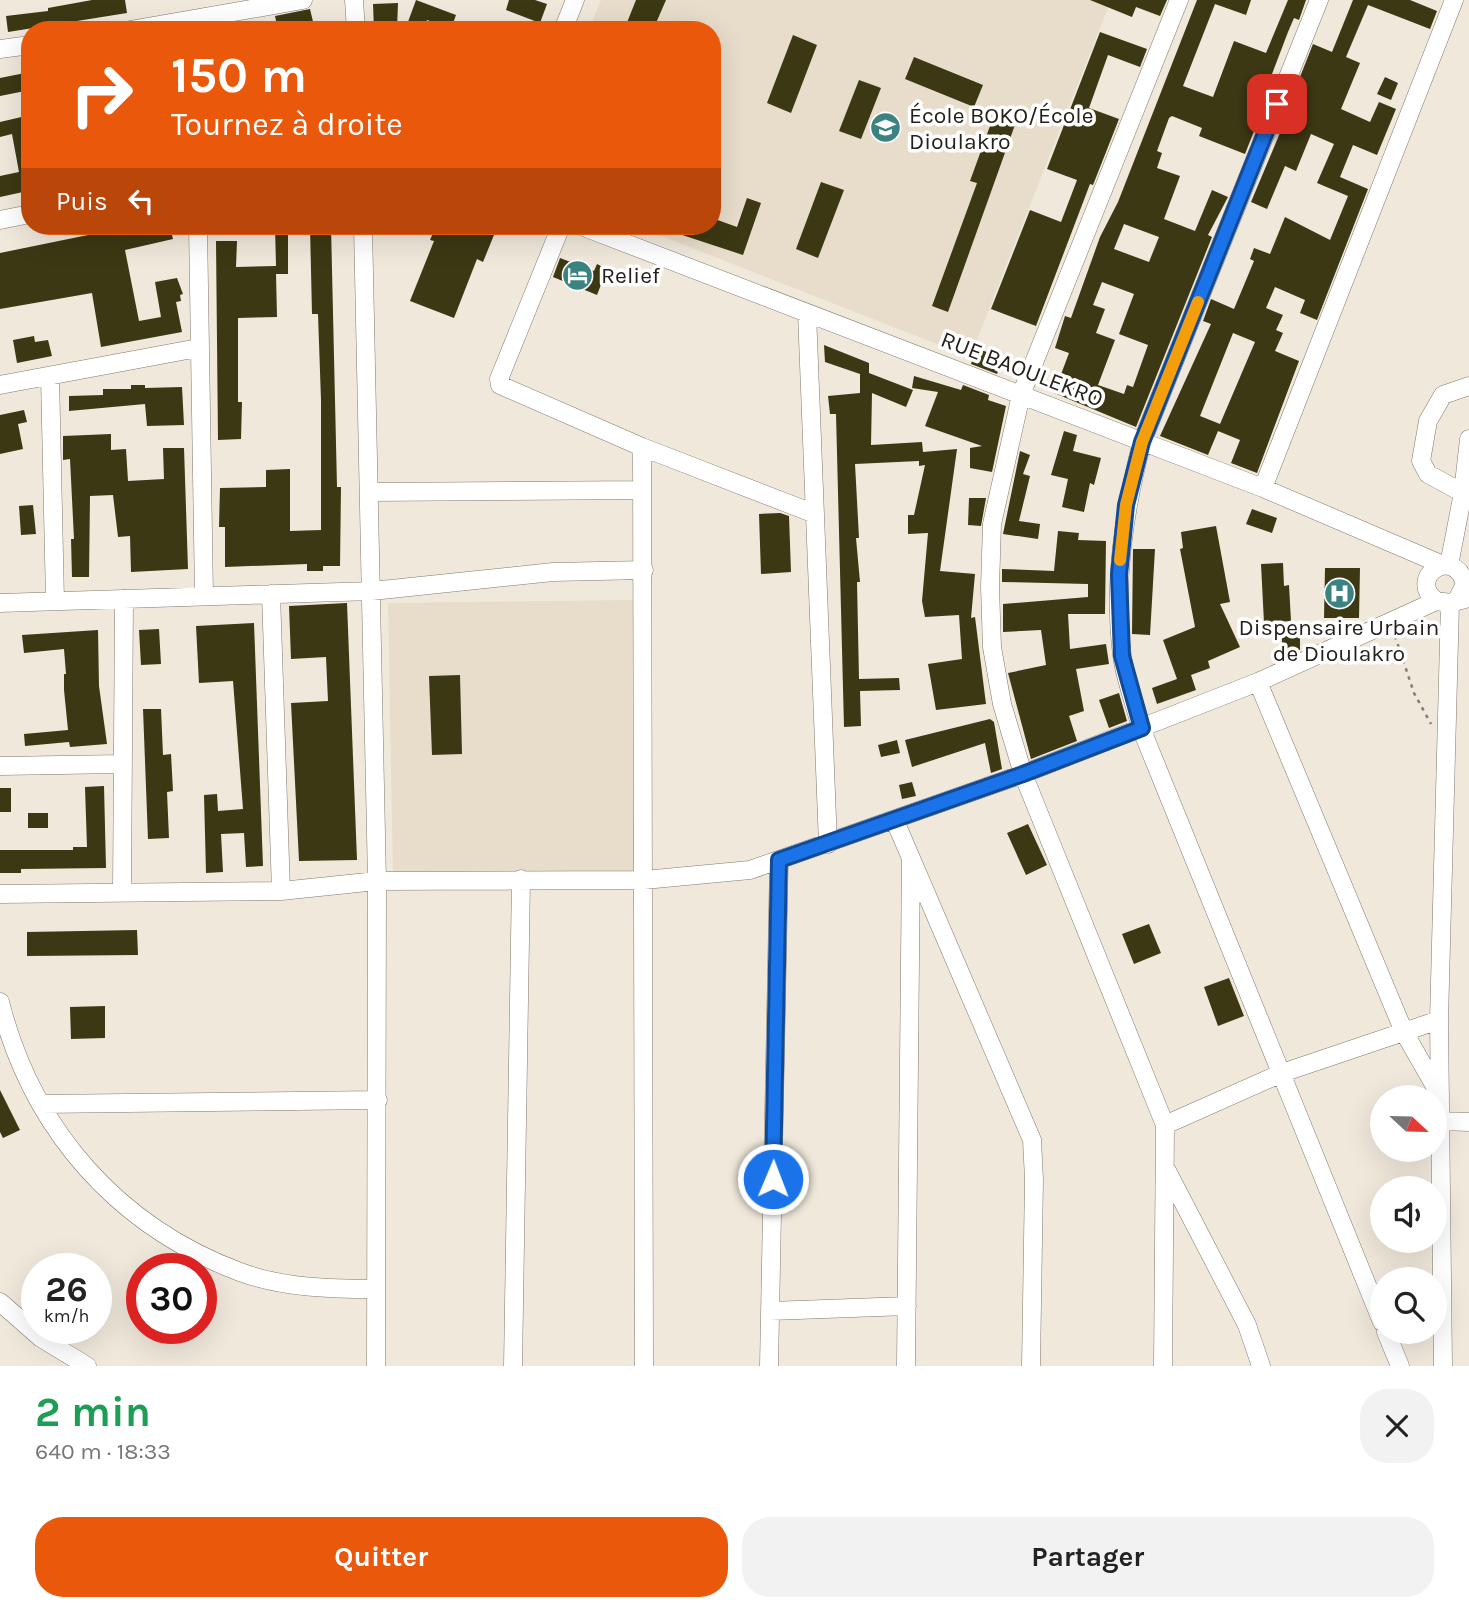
<!DOCTYPE html>
<html lang="fr">
<meta charset="utf-8">
<style>
:root{--surface:#fff;--page:#f2f2f2;--text:#222;--muted:#767676;--accent:#ea580c}
body{margin:0;font-family:Karla,sans-serif;background:var(--page);color:var(--text);height:100vh;display:flex;flex-direction:column;font-size:26px;white-space:nowrap}
*{box-sizing:border-box;margin:0}
p{font-size:23px;color:var(--muted)}
.icon{flex:none;width:38px;height:38px;fill:none;stroke:currentColor;stroke-width:2;stroke-linecap:round;stroke-linejoin:round}
.map{position:relative;height:1366px;overflow:hidden}
.panel{display:flex;flex-direction:column;background:var(--surface);flex:1}
.panel>*{flex:none}
.guide{position:absolute;left:21px;top:21px;width:700px;height:214px;border-radius:28px;box-shadow:0 7px 28px #0002;background:#ea580c;color:#fff;overflow:hidden}
.needle{width:46px;rotate:112deg}
.controls{position:absolute;left:1370px;top:1085px;display:grid;gap:14px}
.controls a{display:grid;place-items:center;width:77px;height:77px;border-radius:50%;background:var(--surface);box-shadow:0 7px 28px #0002;font-size:35px}
.speed{position:absolute;left:21px;top:1253px;display:flex;gap:14px;font-size:35px;font-weight:700;text-align:center}
.speed>*{display:grid;place-content:center;width:91px;height:91px;border-radius:50%;background:var(--surface);box-shadow:0 7px 28px #0002;line-height:1}
.speed small{font-size:18px;font-weight:400}
.speed .limit{border:10px solid #d22;background:#fff;color:#111}
.pin{position:absolute;display:grid;place-items:center;width:60px;height:60px;color:#fff;margin:-30px;border-radius:14px;box-shadow:0 4px 10px #0006}
.me{position:absolute;width:77px;margin:-38px;rotate:1deg;stroke-linejoin:round;filter:drop-shadow(0 0 5px #0008)}
.turn{display:flex;align-items:center;gap:24px;height:147px;padding:0 35px;font-size:32px}
.turn .icon{width:91px;height:91px;stroke-width:2.5}
.turn b{display:block;font-size:49px;line-height:60px}
.then{display:flex;align-items:center;height:66px;padding:0 35px;background:#0003;gap:14px;font-size:26px}
.round{display:grid;place-items:center;flex:none;width:74px;height:74px;border-radius:28px;background:var(--page)}
.overview{display:flex;align-items:center;justify-content:space-between;height:119px;padding:0 35px}
h1{font-size:42px;font-weight:700;line-height:52px;color:#1e9e55}
.action{display:flex;gap:14px;margin-top:auto;padding:14px 35px}
.action a{flex:1;height:80px;border-radius:28px;background:var(--accent);color:#fff;font-size:28px;font-weight:700;line-height:80px;text-align:center}
.action a+a{background:var(--page);color:var(--text)}
.map>svg:first-child{display:block}
.built{fill:#e8dcca}
.building{fill:#3c3813;fill-rule:evenodd}
.lines{fill:none;stroke-linecap:round;stroke-linejoin:round}
.minor-casing{stroke:#80796e;stroke-width:19}
.path{stroke:#827c74;stroke-width:2.5;stroke-dasharray:3.5 5;stroke-linecap:butt}
.minor{stroke:#fff;stroke-width:18}
.route-casing{stroke:#114b97;stroke-width:18}
.route{stroke:#1a73e8;stroke-width:12}
.slow{stroke:#f59e0b;stroke-width:12}
.labels{text-anchor:middle;dominant-baseline:central;stroke-width:7;stroke-linejoin:round;paint-order:stroke}
.poi-label{font-size:23px;fill:#25221e;stroke:#fff;text-anchor:start}
.street-label{font-size:23px;fill:#25221e;stroke:#fff}
</style>
<div class="map">
<svg width="1469" height="1366" viewBox="0 0 1469 1366">
<rect width="100%" height="100%" fill="#f0e8db"/>
<path class="built" d="M601,0H1111L970,357L636,226H712V30H589Z
M635,600L641,873L393,874L388,603Z"/>
<path class="building" d="M92,0H125L127,13L8,32L6,16L48,11V8Z
M416,0L456,15L451,29L427,20L423,30H405Z
M509,0H535L547,4L540,23L506,10Z
M636,0H666L653,30H624Z
M1090,0H1167L1160,16L1136,7L1132,17Z
M1197,0H1251L1246,15L1215,4L1183,86L1213,97L1234,41L1266,53L1288,0H1306L1299,20L1294,18L1288,32L1272,74L1276,76L1245,154L1199,136L1202,128L1172,116L1169,118L1157,151L1162,153L1157,168L1180,176L1164,219L1195,231L1212,190L1228,197L1208,235L1212,237L1136,427L1054,393L1069,353L1055,348L1065,316L1071,318L1100,237L1118,202ZM1124,224L1159,237L1149,262L1114,249ZM1102,282L1134,294L1119,334L1148,345L1133,387L1127,385L1124,394L1098,385L1115,340L1096,333L1105,309L1093,305Z
M1353,0H1410L1437,11L1430,29L1368,5L1346,57L1360,63L1341,109L1370,122L1379,102L1396,109L1377,155L1353,145L1340,177L1368,189L1317,320L1300,313L1305,300L1275,287L1266,308L1283,315L1276,330L1283,333L1275,351L1299,361L1257,473L1231,463L1240,440L1218,431L1208,455L1160,436L1211,324L1203,321L1211,299L1234,309L1254,261L1250,259L1254,248L1270,254L1285,217L1330,240L1348,196L1317,183L1334,144L1311,134L1296,171L1285,166L1267,209L1251,202L1301,83L1298,82L1313,44L1332,52ZM1233,333L1255,342L1220,424L1200,416Z
M398,3L397,30H374L373,4Z
M310,9L315,30H278L275,16Z
M1100,32L1147,49L1140,67L1108,55L1089,108L1119,119L1093,185L1090,184L1036,326L991,309L1030,210L1061,222L1077,180L1047,169Z
M793,35L817,45L791,113L767,103Z
M914,57L983,85L974,107L905,79Z
M30,72V90L0,96V78Z
M1385,77L1398,83L1391,100L1377,94Z
M859,80L881,88L861,139L839,131Z
M30,115V196H24L23,192L0,197V176L19,172L12,134L0,137V122Z
M994,115L1016,122L948,312L932,306L977,183L970,181Z
M821,182L844,190L818,258L796,249Z
M747,198L761,203L743,255L661,228L712,226V218L737,227Z
M132,226H170L173,239L125,250L139,321L161,317L155,282L177,278L183,294L180,295L181,301L176,302L182,332L101,347L92,293L0,309V253Z
M275,226H288V274H276L277,317L238,318V402H242L241,439L218,440L216,241H237L236,267L276,266Z
M310,226H331L337,487H341L340,566H323V571H307V564L225,567V527H219L220,488L266,487V470L290,469V531L321,530V400L318,314H312Z
M436,226H485L496,230L483,262L477,259L454,318L410,301L434,241L430,240Z
M560,258L594,271L597,264L607,269L597,295L553,277Z
M34,336L35,342L48,340L52,356L17,363L13,340Z
M824,345L869,363V373L913,390L906,407L872,393L871,445L922,442L923,452L957,449L940,571L975,574L971,618L975,617L986,704L936,710L928,664L962,659L959,615L925,617L922,601L928,533L908,534V515H914L925,465L919,466V461L855,464L859,538H856L860,582H857L859,679L899,678L900,690L860,691L861,726L844,727L836,414H830L828,396L860,393V374L825,362Z
M976,348L1003,358L997,374L971,364Z
M914,376L961,390L963,385L989,395L988,400L1006,406L992,472L970,468V448L982,446L925,426L938,392L912,388Z
M131,385H145V388L182,387L184,425L147,426L145,404L69,411V396L103,395V389H131Z
M24,410L27,422L18,424L23,449L0,454V415Z
M1064,431L1077,435L1073,451L1101,458L1094,485L1090,483L1084,512L1062,507L1068,479L1051,475Z
M111,434V450L126,449L128,481L164,479L163,448H184L188,569L131,572L130,536L118,537L113,495L90,496L89,577H72L71,539H74L70,459L63,460V436Z
M1020,451L1030,455L1023,474L1030,476L1019,521L1040,524L1038,539L1003,534Z
M969,498H986L981,526L968,525Z
M33,505L36,534L21,535L19,506Z
M1252,509L1277,518L1272,533L1246,524Z
M780,513L789,516L791,572L761,574L759,514Z
M1216,526L1230,602L1220,604L1240,647L1208,661L1210,668L1191,675L1196,690L1157,704L1152,688L1177,679L1163,640L1195,627L1180,549L1183,548L1181,532Z
M1058,531L1079,533L1078,540L1106,541L1105,614H1068L1070,649L1106,644L1109,664L1076,669L1084,711L1069,716L1077,741L1031,759L1008,673L1046,665L1041,630L1003,632V604L1088,597V584L1002,582V569L1054,571Z
M1133,549H1155L1150,635L1132,634Z
M1283,563L1284,586L1289,585L1291,621L1264,623L1261,564Z
M1325,568H1360L1359,618H1324Z
M347,603L357,860L299,861L291,703L328,701L326,657L291,659L289,606Z
M254,623L263,866L246,867L244,833L221,834L223,872L206,873L204,795L217,794L218,811L243,809L233,681L199,683L196,626Z
M1282,623L1300,624V650L1287,656H1282Z
M159,629L161,664L141,665L139,630Z
M98,630L99,686L107,744L70,747L69,742L25,746L24,734L68,730L64,690V674H66L64,649L24,653L22,635Z
M460,675L462,754L432,755L429,676Z
M1119,693L1127,721L1109,728L1099,700Z
M143,709H161L163,755L171,754L173,791L167,792L169,838L148,839Z
M990,719L994,722L1002,769L991,773L985,743L912,767L905,740Z
M897,740L900,753L881,757L878,745Z
M912,782L916,796L902,799L899,785Z
M104,786L106,868L21,869V873H0V850H73V847H87L85,787Z
M0,788H11V812H0Z
M28,813H48V828H28Z
M1028,824L1047,865L1026,875L1007,833Z
M1149,924L1161,953L1134,964L1122,934Z
M137,930L138,955L27,956V932Z
M1229,978L1244,1016L1218,1026L1204,987Z
M105,1006V1038L71,1039L70,1007Z
M0,1090L20,1130L3,1138L0,1132Z"/>
<g class="lines">
<defs>
<path id="minor" d="M354,0L356,30
M1319,0L1142,442C1124,512 1113,582 1122,655C1125,679 1135,704 1141,728L1382,1322
M130,30L303,0
M563,30L575,0
M0,49L30,45
M0,220L30,214
M198,226L204,596
M363,226L377,881L376,1366
M561,226L499,379L500,385L642,447L815,514
M581,226L1263,488L1443,565
M807,313L828,844
M50,376L55,601
M0,385L198,348
M642,447L644,1366
M1263,488L1454,0
M369,492L642,490
M1463,493L1428,474L1421,461L1428,421L1443,395L1469,386
M1449,565L1463,493L1469,439
M271,594L281,891
M1436,601C1406,578 1454,544 1465,584L1457,600
M0,603L372,591L553,572L644,570
M1258,682L1404,1032L1440,1095
M0,766L121,764
M895,821L1032,1140L1034,1179L1031,1366
M122,893L124,599
M0,894L281,891L377,881L644,880L750,870L1023,774L1258,682L1436,601L1450,603L1469,598
M0,1002C32,1129 117,1226 240,1272C283,1288 332,1289 376,1289
M41,1104L378,1100
M1442,1121L1469,1122
M1165,1125L1282,1073L1439,1020
M1167,1171L1247,1325L1261,1366
M0,1302L41,1338L87,1366
M770,1311L907,1306
M1386,1332L1400,1366
M513,1366L521,879
M769,1366L779,860
M906,1366L911,859
M1163,1366L1165,1125L1023,774L1002,704L992,647L990,587L992,524L1021,395L1179,0
M1443,1366L1439,1020L1450,603"/>
</defs>
<use href="#minor" class="minor-casing"/>
<path class="path" d="M1395,636L1414,693L1431,724"/>
<use href="#minor" class="minor"/>
</g>
<g class="lines">
<defs>
<path id="route" d="M773,1179L779,860L1023,774L1142,728L1122,656L1119,575L1126,505L1142,442L1277,104"/>
</defs>
<use href="#route" class="route-casing"/>
<use href="#route" class="route"/>
<path class="slow" d="M1120,560L1126,505L1142,442L1198,302"/>
</g>
<defs>
<symbol id="school-disc" viewBox="-11 -11 22 22"><circle r="9.5" fill="#3b8381" stroke="#fff"/><path d="M0-5L7-2L0 1L-7-2ZM-4 1L0 2.5L4 1V4Q0 6-4 4Z" fill="#fff"/></symbol>
<symbol id="hotel-disc" viewBox="-11 -11 22 22"><circle r="9.5" fill="#3b8381" stroke="#fff"/><path d="M-6-4.5h1.5V1H6V5H4.5V3h-9V5H-6ZM-4 0a1.8 1.8 0 1 1 3.6 0ZM.5 0V-2.5h3Q6-2.5 6 0Z" fill="#fff"/></symbol>
<symbol id="hospital-disc" viewBox="-11 -11 22 22"><circle r="9.5" fill="#3b8381" stroke="#fff"/><path d="M-5-5h3v3.5h4V-5h3V5h-3V1.5h-4V5h-3Z" fill="#fff"/></symbol>
</defs>
<g fill-rule="evenodd">
<use href="#school-disc" x="868" y="110" width="35" height="35"/>
<use href="#hotel-disc" x="560" y="258" width="35" height="35"/>
<use href="#hospital-disc" x="1322" y="576" width="35" height="35"/>
</g>
<g class="labels">
<g class="poi-label">
<text x="909" y="115">École BOKO/École<tspan x="909" dy="26">Dioulakro</tspan></text>
<text x="601" y="275">Relief</text>
<text x="1339" y="627" text-anchor="middle">Dispensaire Urbain<tspan x="1339" dy="26">de Dioulakro</tspan></text>
</g>
<g class="street-label">
<text transform="translate(1022 369) rotate(21)">RUE BAOULEKRO</text>
</g>
</g>
</svg>
<div class="controls">
<a><svg class="needle" viewBox="-14 -14 28 28"><path d="M0-13l5 13h-10z" fill="#e53935"/><path d="M0 13l5-13h-10z" fill="#767676"/></svg></a>
<a><svg class="icon" aria-label="sound" viewBox="0 0 24 24"><path d="M4 9h4l5-4v14l-5-4H4zM17 9q2 3 0 6"/></svg></a>
<a><svg class="icon" aria-label="search" viewBox="0 0 24 24"><circle cx="10" cy="10" r="6"/><path d="M15 15l6 6"/></svg></a>
</div>
<div class="speed"><div>26<small>km/h</small></div><div class="limit">30</div></div>
<div class="pin" style="left:1277px;top:104px;background:#d93025"><svg class="icon" aria-label="arrive" viewBox="0 0 24 24"><path d="M6 21V4h12l-3 4 3 4H6"/></svg></div>
<svg class="me" style="left:773px;top:1179px" viewBox="-20 -20 40 40"><circle r="17" fill="#1a73e8" stroke="#fff" stroke-width="3"/><path d="M0-11L8 9 0 5-8 9z" fill="#fff"/></svg>
<div class="guide">
<div class="turn"><svg class="icon" aria-label="right" viewBox="0 0 24 24"><path d="M7 20v-9h11M14 6l5 5-5 5"/></svg><div><b>150 m</b>Tournez à droite</div></div>
<div class="then">Puis<svg class="icon" aria-label="left" viewBox="0 0 24 24"><path d="M17 20v-9H6M10 6l-5 5 5 5"/></svg></div>
</div>
</div>
<section class="panel">
<div class="overview"><div><h1>2 min</h1><p>640 m · 18:33</p></div><a class="round"><svg class="icon" aria-label="close" viewBox="0 0 24 24"><path d="M6 6l12 12M18 6L6 18"/></svg></a></div>
<div class="action"><a>Quitter</a><a>Partager</a></div>
</section>
